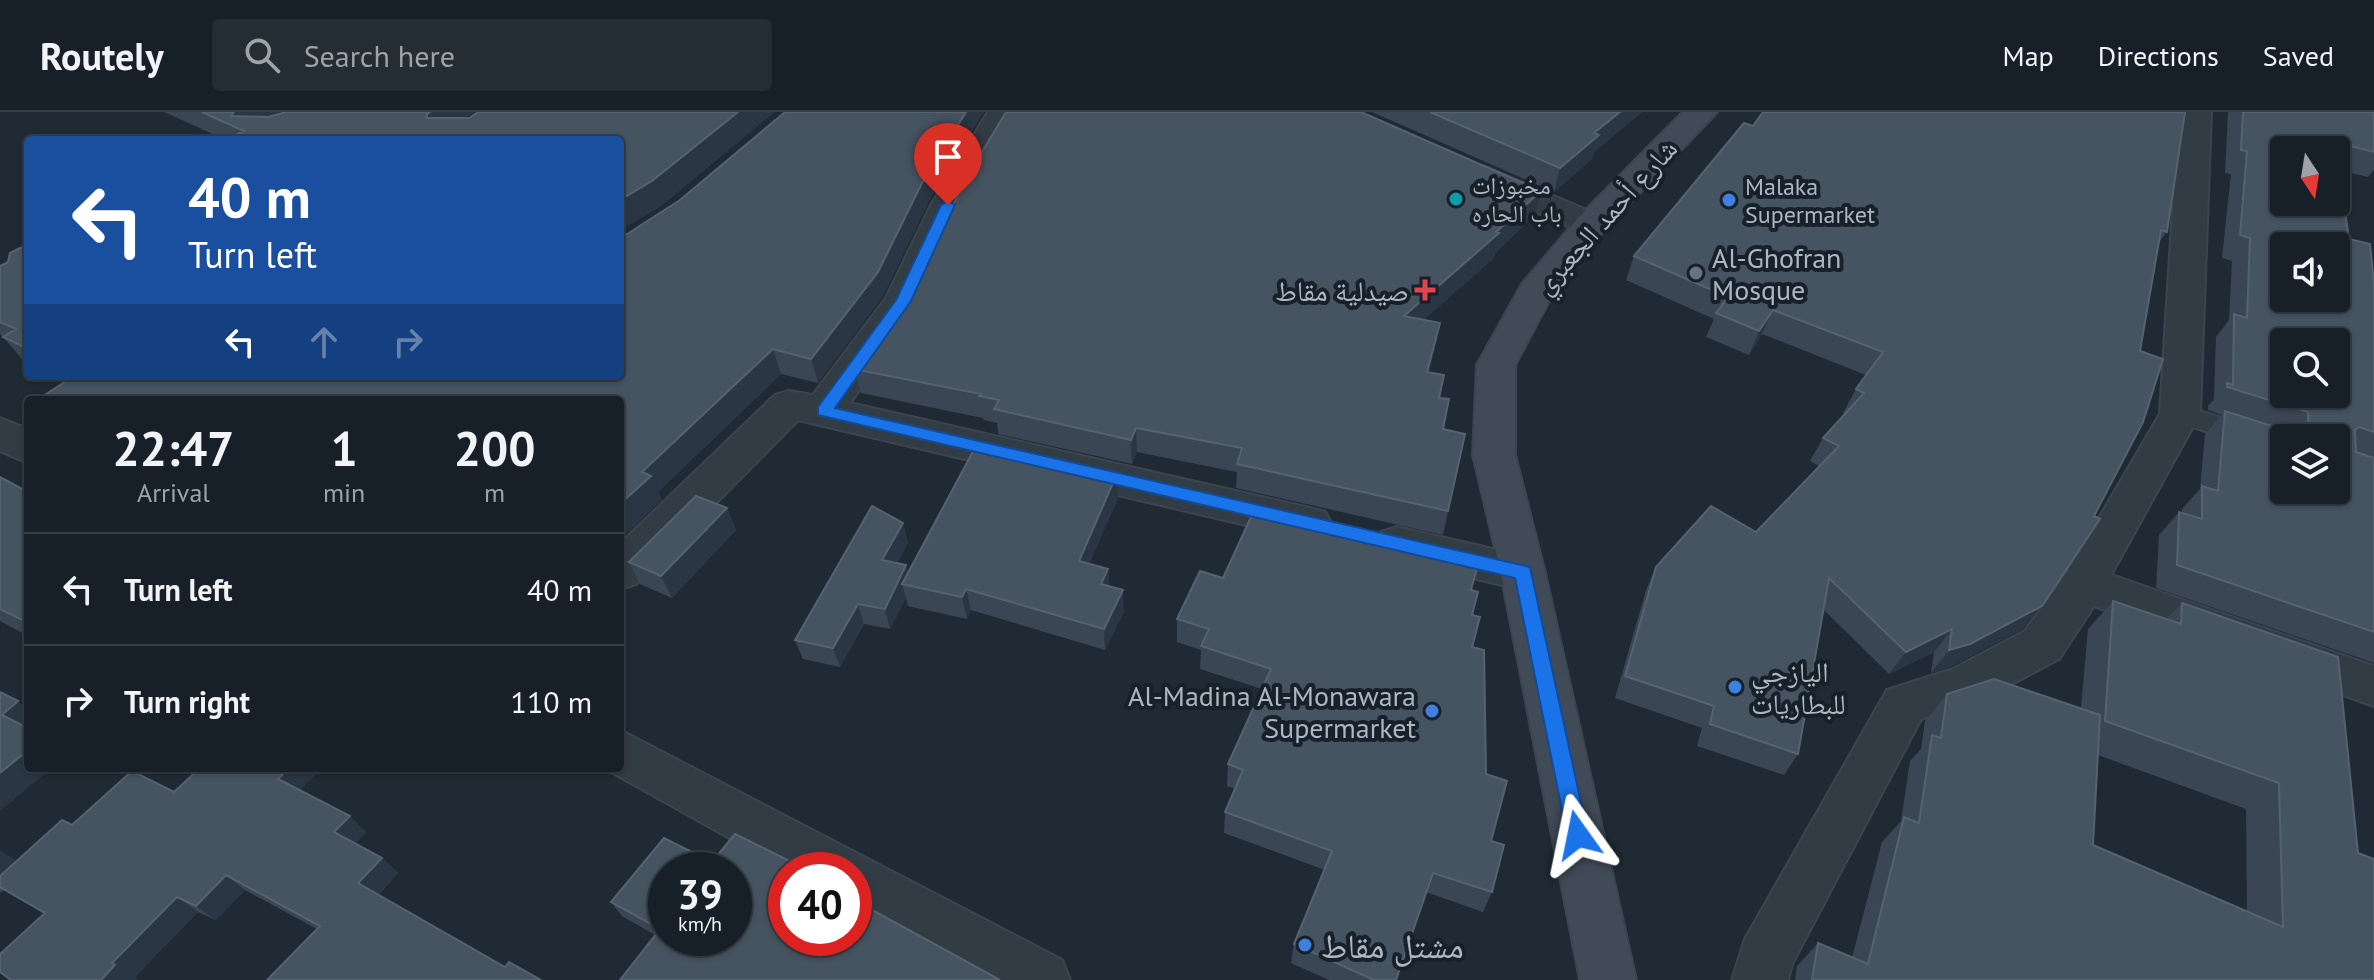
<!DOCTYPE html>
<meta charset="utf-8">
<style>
:root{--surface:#172028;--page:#242d34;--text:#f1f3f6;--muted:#9ea3a8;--line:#363e45}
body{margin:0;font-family:"PT Sans","Noto Naskh Arabic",sans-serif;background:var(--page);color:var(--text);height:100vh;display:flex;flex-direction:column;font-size:30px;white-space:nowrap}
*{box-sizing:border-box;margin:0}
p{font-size:26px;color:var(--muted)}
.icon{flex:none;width:44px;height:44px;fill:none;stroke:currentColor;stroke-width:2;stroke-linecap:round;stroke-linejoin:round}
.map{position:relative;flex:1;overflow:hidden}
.panel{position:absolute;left:24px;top:284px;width:600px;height:376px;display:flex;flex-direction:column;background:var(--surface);border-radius:8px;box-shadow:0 2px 6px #0004,0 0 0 2px var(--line)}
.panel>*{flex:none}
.guide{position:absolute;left:24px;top:24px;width:600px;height:244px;border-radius:8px;box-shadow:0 2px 6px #0004,0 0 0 2px var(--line);background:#1a4fa0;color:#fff;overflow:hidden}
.needle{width:52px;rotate:168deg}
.controls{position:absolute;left:2270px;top:24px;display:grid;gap:16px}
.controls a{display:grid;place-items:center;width:80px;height:80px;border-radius:8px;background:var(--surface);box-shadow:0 2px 6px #0004,0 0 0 2px var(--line);font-size:40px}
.speed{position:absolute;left:648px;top:740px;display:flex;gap:16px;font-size:40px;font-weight:700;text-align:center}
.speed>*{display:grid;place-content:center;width:104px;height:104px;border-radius:50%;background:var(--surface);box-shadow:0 2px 6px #0004,0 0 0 2px var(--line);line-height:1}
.speed small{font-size:20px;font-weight:400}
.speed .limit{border:12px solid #d22;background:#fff;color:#111}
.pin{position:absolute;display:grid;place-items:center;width:68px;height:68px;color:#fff;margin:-82px -34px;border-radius:50% 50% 50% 0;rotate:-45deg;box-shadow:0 0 8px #0007}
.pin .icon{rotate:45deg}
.me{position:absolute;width:88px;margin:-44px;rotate:348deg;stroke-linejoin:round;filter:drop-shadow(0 0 6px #0008)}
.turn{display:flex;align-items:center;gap:28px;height:168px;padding:0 32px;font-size:36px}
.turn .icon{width:104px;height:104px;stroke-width:2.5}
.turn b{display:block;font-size:56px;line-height:68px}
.lanes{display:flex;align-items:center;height:76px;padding:0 32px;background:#0003;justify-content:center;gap:40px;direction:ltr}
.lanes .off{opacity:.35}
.eta{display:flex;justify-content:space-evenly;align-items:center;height:136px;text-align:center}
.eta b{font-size:48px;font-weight:700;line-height:56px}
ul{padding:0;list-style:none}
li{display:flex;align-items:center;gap:24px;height:112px;padding:0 32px;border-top:2px solid var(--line)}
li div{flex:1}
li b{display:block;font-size:30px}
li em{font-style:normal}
header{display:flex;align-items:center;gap:48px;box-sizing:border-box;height:112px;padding:0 40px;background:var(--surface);border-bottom:2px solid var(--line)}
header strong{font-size:38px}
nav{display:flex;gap:44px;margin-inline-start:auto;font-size:28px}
.search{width:560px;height:72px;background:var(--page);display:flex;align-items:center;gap:20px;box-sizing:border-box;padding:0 28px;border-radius:8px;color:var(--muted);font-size:30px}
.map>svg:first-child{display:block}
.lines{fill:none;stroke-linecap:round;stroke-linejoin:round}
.lane-casing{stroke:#3c454f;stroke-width:4}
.street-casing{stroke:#3c454f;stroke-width:4}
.secondary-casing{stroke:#3c454f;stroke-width:4}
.lane{fill:#323c45;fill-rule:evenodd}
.street{fill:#323c45;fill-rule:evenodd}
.secondary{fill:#414b58;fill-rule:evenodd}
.wall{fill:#3a4654;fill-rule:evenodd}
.shaded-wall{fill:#2a3643}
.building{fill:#465360;stroke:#566270;stroke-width:2;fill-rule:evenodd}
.route{fill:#1a73e8;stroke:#114b97;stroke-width:2}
.culture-dot{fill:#0f9aa8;stroke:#18212a;stroke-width:3}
.shop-dot{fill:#3f7fe0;stroke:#18212a;stroke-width:3}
.worship-dot{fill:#6b7280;stroke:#18212a;stroke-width:3}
.health-dot{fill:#e0444e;stroke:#18212a;stroke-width:3}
.labels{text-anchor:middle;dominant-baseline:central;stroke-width:8;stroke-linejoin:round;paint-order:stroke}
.far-poi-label{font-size:24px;fill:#acb7c3;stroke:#18212a;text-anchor:start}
.street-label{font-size:28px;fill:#acb7c3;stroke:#18212a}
.poi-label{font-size:28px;fill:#acb7c3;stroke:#18212a;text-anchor:start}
.near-poi-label{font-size:34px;fill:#acb7c3;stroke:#18212a;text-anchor:start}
</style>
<header>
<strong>Routely</strong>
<div class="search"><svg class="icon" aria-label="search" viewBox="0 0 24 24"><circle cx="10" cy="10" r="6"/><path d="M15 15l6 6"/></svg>Search here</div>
<nav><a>Map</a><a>Directions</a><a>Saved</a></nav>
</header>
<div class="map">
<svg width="2374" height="868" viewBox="0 0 2374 868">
<rect width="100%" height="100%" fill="#1f2a35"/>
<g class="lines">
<defs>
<path id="lane" d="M2180,293L2286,326L2284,344L2171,308L2167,302L2171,296Z"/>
<path id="street" d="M988,0H1020L965,93L921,189L850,291L1310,396L1325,400L1332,412L1325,424L1310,428L798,308L636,472L620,477V432L775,283L789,279L813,283L886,186L931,93Z
M2179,0H2211L2200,302L2111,463L2374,554V594L2094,494L2059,547L1983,587L1921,607L1792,852L1788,868H1732L1745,827L1887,578L1953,557L2025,519L2068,459L2160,302Z
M1483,54L1603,105L1608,112L1603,119L1591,123L1579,119L1471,71L1466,64L1471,57Z
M0,306L28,317V351L0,339Z
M1397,415L1523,444L1539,449L1545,461L1539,473L1523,478L1381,444L1375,432L1381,420Z
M620,618L1062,848L1070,868H986L854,795V758H787L604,656H620Z"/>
<path id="secondary" d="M1683,0H1717L1603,119L1551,185L1515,253V343L1545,461L1636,868H1580L1501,461L1473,343L1477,253L1522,172L1579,105Z"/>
</defs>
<use href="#lane" class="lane-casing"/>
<use href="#street" class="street-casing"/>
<use href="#secondary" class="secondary-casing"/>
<use href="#lane" class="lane"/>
<use href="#street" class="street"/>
<use href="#secondary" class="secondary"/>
</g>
<path class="wall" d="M164,0H473L465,6H469L478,0H774L661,94L620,118V28H226Z
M1372,0H1642L1594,40L1592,47L1554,80Z
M2228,0H2374V58L2368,65L2339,58L2349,127L2374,171V551L2156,476L2159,423L2179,400L2182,401V397L2200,377L2205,322L2222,303L2208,298V294L2214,287L2216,225L2229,208L2232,149L2222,146L2231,62L2225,61Z
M1753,14L2167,120L2159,130L2023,517L1952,554L1931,561L1934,540L1889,562L1823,497L1798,642L1784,663L1697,634L1702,616L1615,586L1646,478L1656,455L1756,420L1819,354L1810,349L1823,326L1844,302L1843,301L1856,277L1866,263L1762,222L1749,243L1706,225L1714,207L1626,168L1634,144Z
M928,91L883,184L818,271L781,262L658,380L662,388L74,264H431L428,267H441Z
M1535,103L1495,141L1494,146L1423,208L1440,211L1429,261L1444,263L1440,286L1443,317L1465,322L1443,423L1236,376L1237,360L1137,340L1132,352L998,322L997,311L984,308L983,306L861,281L854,257L919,166Z
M28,132V251L25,250L0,222V154L8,150Z
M0,365L28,380V524L0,509Z
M1118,386L1089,452L1108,457L1109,474L1124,500L1105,538L971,498L967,507L908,494L906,486L890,517L864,512L840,555L803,547L795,528L903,411L908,431L897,451L906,453L908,460Z
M727,396L736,418L672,486L640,472L629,450Z
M1439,441L1471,478L1472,535L1486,662L1491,729L1492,780L1483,800L1426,780L1396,868H1329L1291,851L1294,832L1325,758L1224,721L1225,700L1235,677L1227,674L1228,652L1262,577L1200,557L1201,538L1177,530V507L1223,466Z
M2113,489L2166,507L2182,491L2358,741L2374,868H1795L1797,854L1818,831L1852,846L1882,730L1901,709L1910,649L1921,637L1925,609L1947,582L2081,596L2088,517ZM2098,643L2246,697L2247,799L2093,733Z
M300,678L366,720L355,731L382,746L398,761L378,783L505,855L541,868L317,817L245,778L216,808L198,800L135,865L138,867L137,868L44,802L4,778L0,781V738L16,749L72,713L174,680Z
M712,750L786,758L946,839L655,823L622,804L611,790Z"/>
<path class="shaded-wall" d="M234,0H287L248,25L231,4Z
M430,0H473L439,26L427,6V2Z
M738,0H774L661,94L620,118V88Z
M966,0H984L928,91L883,184L818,271L811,247Z
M1620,0H1642L1594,40L1592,47L1554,80L1560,56L1594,21Z
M1541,79L1535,103L1495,141L1494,146L1400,229L1404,204Z
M1773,198L1762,222L1749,243L1759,219Z
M1440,211L1435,236L1422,285L1427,260Z
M773,237L781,262L658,380L662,388L620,428V392L642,360Z
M392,264H431L407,288Z
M1136,316L1137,340L1132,352L1131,328Z
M1116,364L1118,386L1081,471L1079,449Z
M727,396L736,418L672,486L661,464Z
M903,411L908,431L888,468L882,448Z
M906,453L912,473L902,472L906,486L890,517L885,497Z
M1108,457L1109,479L1101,472Z
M966,477L971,498L967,507L962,485Z
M1123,478L1124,500L1105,538L1104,517Z
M858,492L864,512L840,555L833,536Z
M2042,494L2023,517L1952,554L1931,561L1949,538Z
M1952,517L1934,540L1889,562L1906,540Z
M18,589L28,597V619L2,603Z
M28,638V656H52L0,699V661Z
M289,656H322L296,683L278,667Z
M350,704L366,720L350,736L334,720Z
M0,738L28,756L0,775Z
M382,746L398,761L374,786L358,771Z
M226,763L245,778L216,808L196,794Z
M177,785L198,800L135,865L138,867L137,868H101L112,851Z"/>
<path class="building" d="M202,0H234L231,4L269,5L286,0H430L427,2V6H469L478,0H738L652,69L620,88V28H226L244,19Z
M785,0H966L924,67L878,160L811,247L773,237L642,360L651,364L620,392V288H37L74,264H392L395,267H441L444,264H620V124H624L680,88Z
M1006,0H1361L1541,79L1496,120L1499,121L1404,204L1440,211L1427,260L1444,263L1439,286L1449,287L1443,317L1465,322L1448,399L1237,352L1242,336L1136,316L1131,328L994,297L999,288L979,284L981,282L854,257L919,166L964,70Z
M1430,0H1620L1594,21L1599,23L1560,56Z
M1763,0H2185L2167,120L2161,118L2140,239L2163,247L2143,310L2094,404L2100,407L2042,494L1970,532L1949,538L1952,517L1906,540L1829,466L1798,642L1710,612L1714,594L1625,564L1656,455L1711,394L1756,420L1839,334L1823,326L1864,281L1856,277L1883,240L1773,198L1759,219L1716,201L1728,185L1634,144L1744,11L1753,14Z
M2243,0H2374V40L2335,30L2349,127L2370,132L2374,171V320L2359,315L2355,318L2356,340L2374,346V520L2177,453L2179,400L2202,407V374L2218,379L2225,299L2304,324L2308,321V300L2227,275V271L2233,273L2234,202L2247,206L2250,126L2240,123L2247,39L2241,38ZM2284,38H2336V90H2284ZM2284,134H2336V186H2284ZM2284,230H2336V282H2284ZM2284,326H2336V378H2284Z
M28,132V237L3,225L16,217L0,210V154L8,150L10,141Z
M977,332L1116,364L1079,449L1108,457L1101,472L1123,478L1104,517L966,477L962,485L902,472Z
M0,365L28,380V511L0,497Z
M696,384L727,396L661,464L629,450Z
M872,394L903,411L882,448L906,453L885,497L858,492L833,536L795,528Z
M1256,394L1440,437L1439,441L1478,452L1471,478L1478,480L1472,503L1480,505L1472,535L1484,538L1486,662L1507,669L1491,729L1504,733L1492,780L1433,761L1396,868H1374L1294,832L1332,739L1225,700L1243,658L1228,652L1271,557L1201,534L1209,517L1177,507L1200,459L1223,466Z
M2113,489L2181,512L2182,491L2338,545L2358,741L2374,747V868H1812L1818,831L1868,852L1904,705L1919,711L1932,623L1941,626L1947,582L1994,567L2100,603L2093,733L2283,815L2279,671L2105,609Z
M0,580L18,589L2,603L28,616V638L0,661Z
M200,656H289L278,667L350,704L334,720L382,746L358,771L505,855L509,850L541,868H267L320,814L226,763L196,794L177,785L112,851L115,853L101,868H11L0,860V842L45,801L0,775V764L62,708L72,713L132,659L174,680Z
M735,722L808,758H786V826H854V788L1000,868H620L660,817L611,790L664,726L712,750ZM666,758H734V826H666Z"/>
<path class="route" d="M948,89L955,93L911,189L835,296L1530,455L1588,723L1585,730L1578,732L1570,730L1567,723L1515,466L818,303V295L896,188L941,93Z"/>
<circle class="culture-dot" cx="1456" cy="87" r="8"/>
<g class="shop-dot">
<circle cx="1729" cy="88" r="8"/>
<circle cx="1735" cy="575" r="8"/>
<circle cx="1432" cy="599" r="8"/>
<circle cx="1305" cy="833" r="8"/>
</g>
<circle class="worship-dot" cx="1696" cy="161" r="8"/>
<path class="health-dot" d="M1421 166h8v8h8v8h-8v8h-8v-8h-8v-8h8z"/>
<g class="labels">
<g class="far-poi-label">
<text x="1472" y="73">مخبوزات<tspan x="1472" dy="28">باب الحاره</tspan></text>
<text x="1745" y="74">Malaka<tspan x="1745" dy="28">Supermarket</tspan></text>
</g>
<g class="street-label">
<text transform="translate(1605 104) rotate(-48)">شارع أحمد الجعبري</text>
</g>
<g class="poi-label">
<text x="1712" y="145">Al-Ghofran<tspan x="1712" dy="32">Mosque</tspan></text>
<text x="1409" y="178" text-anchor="end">صيدلية مقاط</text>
<text x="1751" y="559">اليازجي<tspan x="1751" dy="32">للبطاريات</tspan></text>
<text x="1416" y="583" text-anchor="end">Al-Madina Al-Monawara<tspan x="1416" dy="32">Supermarket</tspan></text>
</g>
<g class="near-poi-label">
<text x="1321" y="833">مشتل مقاط</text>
</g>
</g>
</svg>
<div class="controls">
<a><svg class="needle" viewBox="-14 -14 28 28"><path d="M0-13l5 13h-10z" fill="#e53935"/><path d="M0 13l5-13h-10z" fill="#9ea3a8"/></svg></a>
<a><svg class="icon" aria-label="sound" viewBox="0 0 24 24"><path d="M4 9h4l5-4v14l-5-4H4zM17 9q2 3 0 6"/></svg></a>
<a><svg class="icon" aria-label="search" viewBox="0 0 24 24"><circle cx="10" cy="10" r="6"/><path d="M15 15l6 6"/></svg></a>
<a><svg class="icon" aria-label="layers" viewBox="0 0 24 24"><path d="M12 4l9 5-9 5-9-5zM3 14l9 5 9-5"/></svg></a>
</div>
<div class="speed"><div>39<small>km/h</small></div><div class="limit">40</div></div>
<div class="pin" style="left:948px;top:93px;background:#d93025"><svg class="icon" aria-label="arrive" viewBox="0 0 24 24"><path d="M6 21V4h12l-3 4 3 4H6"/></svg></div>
<svg class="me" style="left:1578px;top:723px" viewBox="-20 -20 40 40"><path d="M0-17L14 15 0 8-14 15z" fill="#1a73e8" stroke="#fff" stroke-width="4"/></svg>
<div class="guide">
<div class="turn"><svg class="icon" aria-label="left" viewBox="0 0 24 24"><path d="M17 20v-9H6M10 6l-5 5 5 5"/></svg><div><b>40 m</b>Turn left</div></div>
<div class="lanes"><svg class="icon" aria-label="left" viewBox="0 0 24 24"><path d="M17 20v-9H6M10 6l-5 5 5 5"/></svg><svg class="icon off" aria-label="ahead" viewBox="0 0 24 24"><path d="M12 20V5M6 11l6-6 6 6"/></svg><svg class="icon off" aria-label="right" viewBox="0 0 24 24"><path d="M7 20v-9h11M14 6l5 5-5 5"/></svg></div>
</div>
<section class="panel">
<div class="eta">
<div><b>22:47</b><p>Arrival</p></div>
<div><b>1</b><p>min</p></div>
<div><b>200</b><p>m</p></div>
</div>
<ul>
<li><svg class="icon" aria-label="left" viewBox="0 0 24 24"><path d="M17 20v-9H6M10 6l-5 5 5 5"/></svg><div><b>Turn left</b></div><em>40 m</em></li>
<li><svg class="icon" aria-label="right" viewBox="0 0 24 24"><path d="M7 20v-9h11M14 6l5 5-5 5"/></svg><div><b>Turn right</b></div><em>110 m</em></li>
</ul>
</section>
</div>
